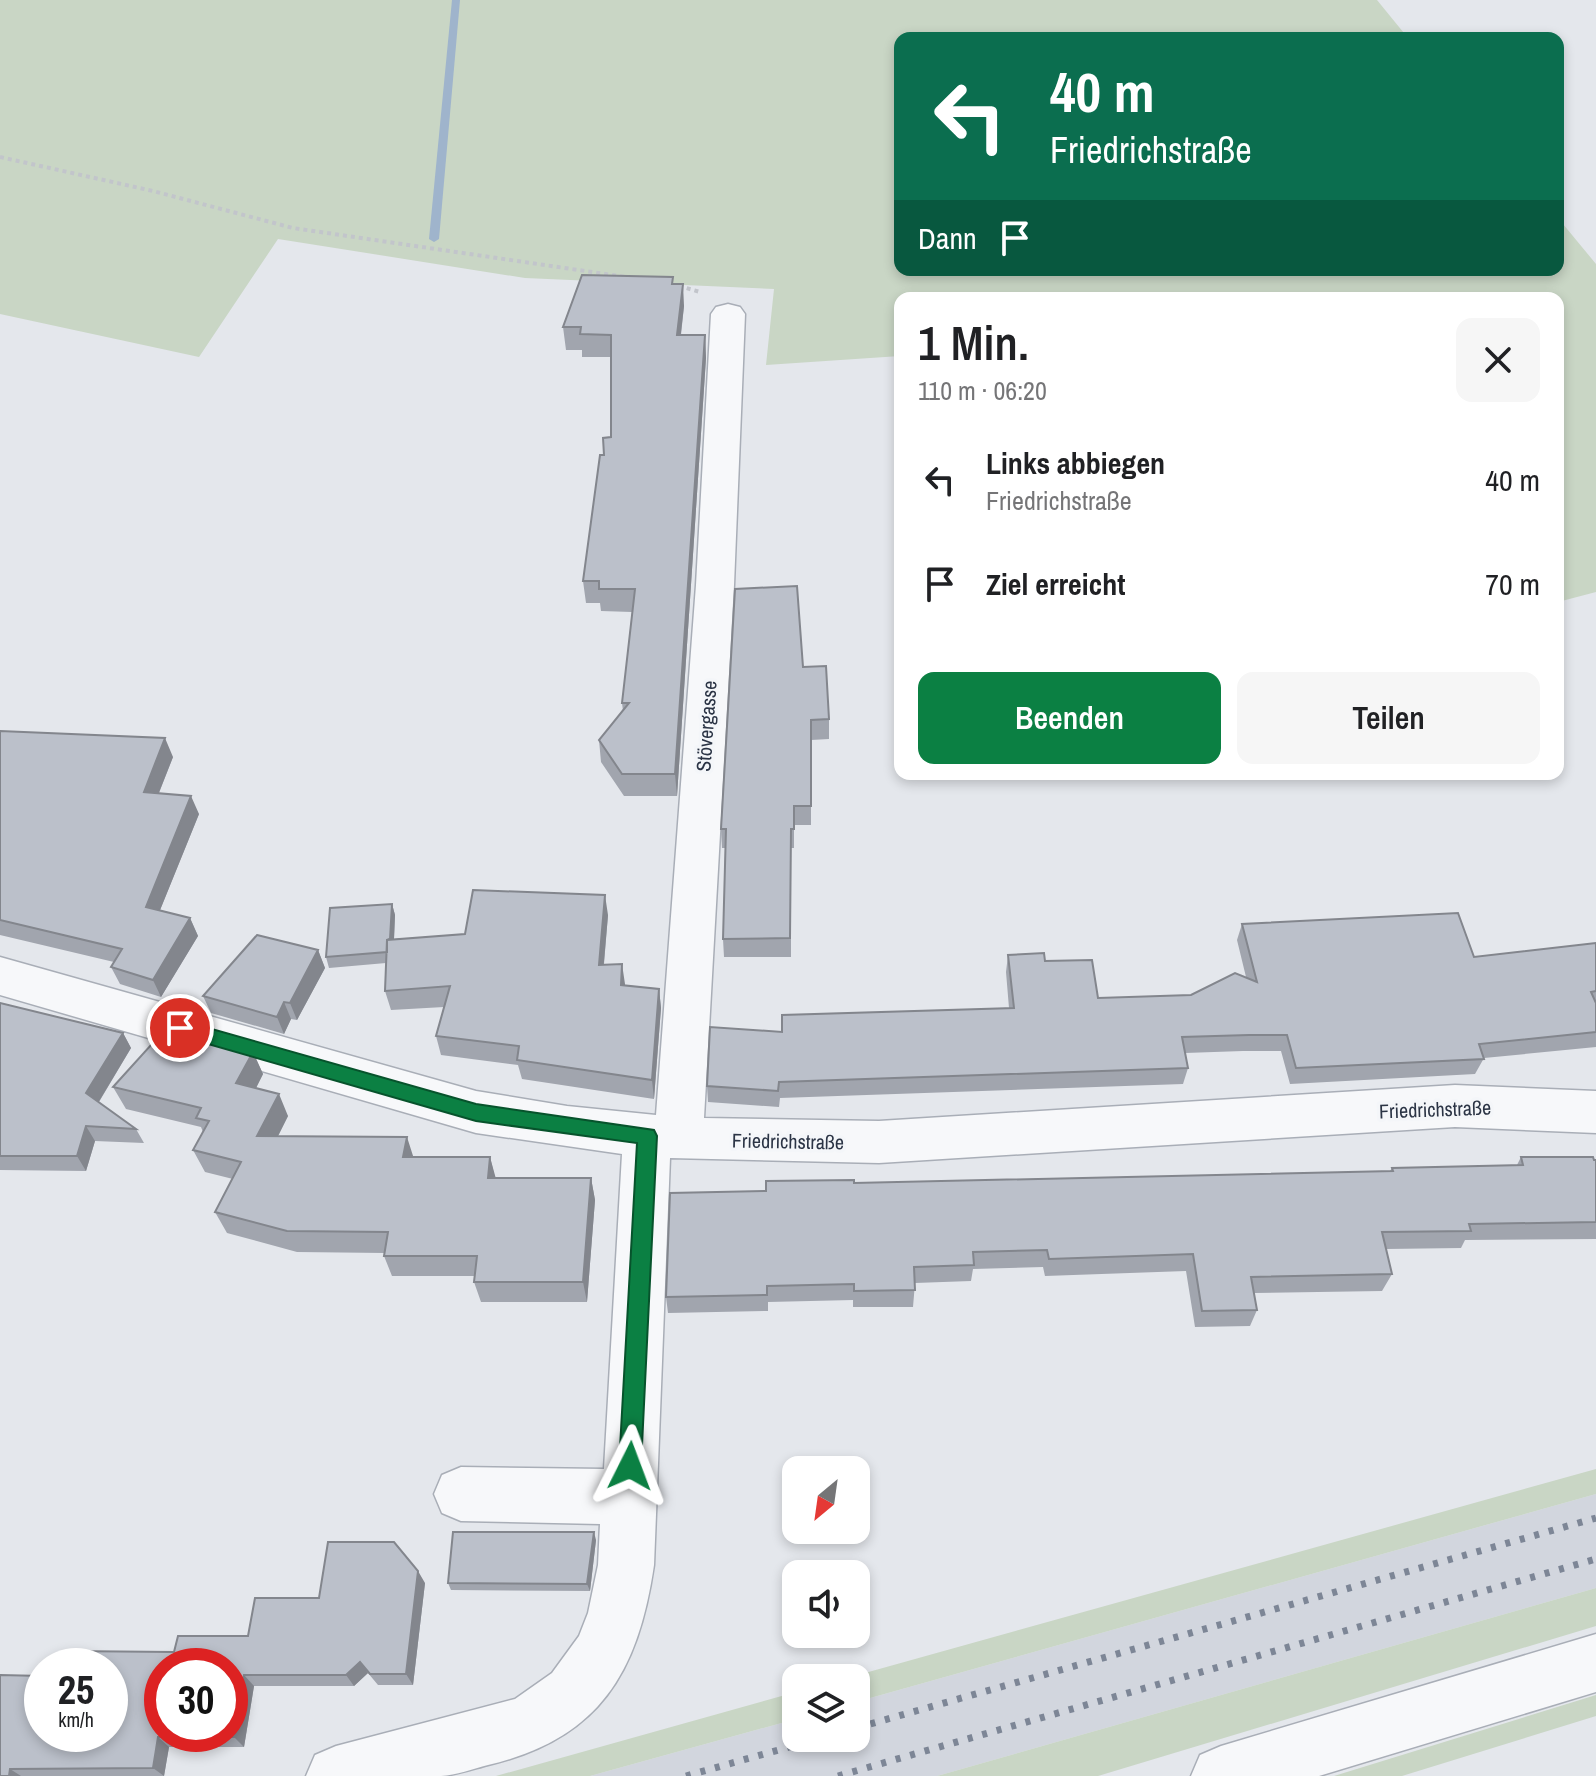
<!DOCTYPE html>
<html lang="de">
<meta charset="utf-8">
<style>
:root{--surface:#fff;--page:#f6f6f6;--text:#202124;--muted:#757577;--accent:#0b8043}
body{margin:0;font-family:"Archivo Narrow",sans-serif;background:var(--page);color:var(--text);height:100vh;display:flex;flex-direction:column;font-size:30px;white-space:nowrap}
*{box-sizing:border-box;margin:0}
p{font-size:26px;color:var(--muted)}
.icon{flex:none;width:44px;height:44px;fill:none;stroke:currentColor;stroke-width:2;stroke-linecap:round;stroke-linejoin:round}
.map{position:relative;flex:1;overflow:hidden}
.drawer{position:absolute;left:894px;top:292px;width:670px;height:488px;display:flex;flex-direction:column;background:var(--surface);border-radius:16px;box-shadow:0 4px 12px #0003}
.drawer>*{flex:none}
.guide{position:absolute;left:894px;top:32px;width:670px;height:244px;border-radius:16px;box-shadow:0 4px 12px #0003;background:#0b6e4f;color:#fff;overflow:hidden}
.needle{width:52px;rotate:209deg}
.tools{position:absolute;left:782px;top:1456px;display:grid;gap:16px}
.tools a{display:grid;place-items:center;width:88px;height:88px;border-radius:16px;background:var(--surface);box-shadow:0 4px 12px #0003;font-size:40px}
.speed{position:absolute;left:24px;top:1648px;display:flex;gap:16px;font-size:40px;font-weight:700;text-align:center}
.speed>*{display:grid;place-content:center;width:104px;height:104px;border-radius:50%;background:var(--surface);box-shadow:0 4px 12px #0003;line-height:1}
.speed small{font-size:20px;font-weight:400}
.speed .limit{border:12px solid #d22;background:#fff;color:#111}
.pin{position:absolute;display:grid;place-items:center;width:68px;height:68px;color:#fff;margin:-34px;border:4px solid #fff;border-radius:50%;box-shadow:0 2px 8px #0007}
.me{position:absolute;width:88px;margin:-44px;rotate:3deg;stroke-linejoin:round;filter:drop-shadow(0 0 6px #0008)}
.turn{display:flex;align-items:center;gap:28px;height:168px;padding:0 24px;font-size:36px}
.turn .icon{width:104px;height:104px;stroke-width:2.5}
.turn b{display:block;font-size:56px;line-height:68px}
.then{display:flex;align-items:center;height:76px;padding:0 24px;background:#0003;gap:16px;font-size:30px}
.round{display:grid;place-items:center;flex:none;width:84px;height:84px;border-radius:16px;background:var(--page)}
.overview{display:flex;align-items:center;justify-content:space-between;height:136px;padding:0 24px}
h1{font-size:48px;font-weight:600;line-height:60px}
.primary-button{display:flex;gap:16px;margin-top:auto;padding:16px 24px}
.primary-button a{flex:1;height:92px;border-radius:16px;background:var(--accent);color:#fff;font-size:32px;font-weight:600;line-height:92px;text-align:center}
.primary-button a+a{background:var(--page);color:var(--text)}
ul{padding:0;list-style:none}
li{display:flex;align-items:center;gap:24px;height:104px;padding:0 24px}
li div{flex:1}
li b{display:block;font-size:30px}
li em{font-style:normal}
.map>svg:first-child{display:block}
.built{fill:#d2d6de}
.green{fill:#c9d6c5}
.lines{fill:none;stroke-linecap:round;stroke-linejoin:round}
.stream{fill:#9fb4cc;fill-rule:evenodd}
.minor-casing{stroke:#a9aeb7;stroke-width:3}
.path{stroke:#c2c5cb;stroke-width:4;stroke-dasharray:4 4;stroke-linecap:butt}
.minor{fill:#f7f8fa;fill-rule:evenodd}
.rail{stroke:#7d8696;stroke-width:7;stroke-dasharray:5 10;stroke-linecap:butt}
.wall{fill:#a1a5ae}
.shaded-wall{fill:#83868d}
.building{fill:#bbc0ca;stroke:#83868d;stroke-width:2;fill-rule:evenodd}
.route{fill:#0b8043;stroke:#07532c;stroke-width:2}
.labels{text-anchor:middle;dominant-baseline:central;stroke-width:7;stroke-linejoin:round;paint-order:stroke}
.street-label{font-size:20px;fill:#2b3445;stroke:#f4f6f9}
</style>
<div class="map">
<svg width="1596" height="1776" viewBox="0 0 1596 1776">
<rect width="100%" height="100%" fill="#e4e7ec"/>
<path class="built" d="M1596,1494V1588L937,1776H590L796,1719V1738H856V1702Z"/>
<path class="green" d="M0,0H1377L1408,38H900V270H1558V218L1596,264V592L1558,602V298H900V356L766,365L774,289L525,278L278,239L199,357L0,314Z
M1596,1469V1494L856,1702V1678H847Z
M1596,1588V1626L1098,1776H937Z
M796,1692V1719L590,1776H496Z
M1596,1695V1716L1402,1776H1334Z"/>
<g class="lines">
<path class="stream" d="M452,0H460L439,239L434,242L429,239Z"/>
<defs>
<path id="minor" d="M728,304L740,307L745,314L734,585L704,1118L879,1121L1455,1085L1596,1091V1133L1455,1127L879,1163L670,1158L654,1565C638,1673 599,1739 488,1765C473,1769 456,1775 441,1776C396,1776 351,1776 306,1776L315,1755L336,1746L515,1699L552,1673L579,1636L588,1613L598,1565L600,1524L461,1521L442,1513L434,1494L442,1475L461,1467L604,1469L622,1154L476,1133L0,995V957L476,1091L567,1106L656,1115L696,585L711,314L716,307Z
M1596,1634V1692L1319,1776H1191L1200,1755L1221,1746Z"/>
</defs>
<use href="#minor" class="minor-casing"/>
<path class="path" d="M0,157L153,191L293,228L626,277
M679,286L700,292"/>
<use href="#minor" class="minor"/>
<path class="rail" d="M856,1728L1596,1518
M686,1776L821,1738
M838,1776L1596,1559"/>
</g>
<path class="wall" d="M674,284L684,306L681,335H705L706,358L677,796H624L601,762L599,740L623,711L622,703L632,612L601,611L600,603H586L583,581L604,455L611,437V357H582V350H566L563,327Z
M803,667L829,719V739L811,740V825H794V848H791V957H724L723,939L725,848H722L721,829Z
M0,731L173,757L159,793L199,814L160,910L190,918L198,936L161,997L120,984L111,967L114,962L0,935Z
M392,904L395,915L394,939L465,934L608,915L604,964L625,985L659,989L661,1008L654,1099L522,1079L518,1065L441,1055L436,1036L444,1007L391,1010L385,991L386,963L329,968L326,957Z
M1242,924L1474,957L1596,943V1047L1484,1058L1475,1074L1290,1084L1281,1051H1243L1185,1053L1188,1068L1183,1084L780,1098L779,1107L708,1102L707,1086L782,1032L1009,1008L1006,972L1008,955L1045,961L1098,998L1191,995L1246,977L1237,940Z
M318,950L325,968L297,1020L291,1019L284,1034L211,1013L203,996Z
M0,1003L123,1033L131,1048L99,1102L136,1129L144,1143L95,1141L86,1171L0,1170Z
M182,1040L253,1052L263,1074L256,1088L288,1116L278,1136L413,1157H490L495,1178H591L595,1200L587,1302H481L474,1282L475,1276H392L384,1256L385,1253L297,1252L227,1233L215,1212L233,1179L205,1172L193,1150L203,1132L201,1127L126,1109L113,1087Z
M1521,1157L1596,1160V1239L1465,1240L1461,1248L1386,1249L1392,1274L1382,1291L1254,1293L1257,1310L1250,1326L1195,1327L1186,1271L1045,1276L1043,1267L973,1269L971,1281L915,1283L913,1307H853V1300L768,1302V1311L668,1313L666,1297L766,1191L854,1183L1390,1171L1392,1168L1517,1165Z
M596,1540L590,1591L451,1590L448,1583Z
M425,1583L413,1685H378L368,1673L354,1686H254L244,1747H169L164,1776H0L42,1734L174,1652L248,1636L319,1598Z"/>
<path class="shaded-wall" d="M683,284L684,306L678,358L677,335Z
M705,335L706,358L677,796L675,774Z
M165,738L173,757L152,810L144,792Z
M191,796L199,814L154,925L146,907Z
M605,895L608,915L602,984L599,965Z
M392,904L395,915L393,962L389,952Z
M190,918L198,936L161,997L153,980Z
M318,950L325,968L297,1020L290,1003Z
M622,964L625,984L624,1004L621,985Z
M659,989L661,1008L654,1099L652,1080Z
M284,1002L291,1019L284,1034L277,1017Z
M123,1033L131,1048L95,1108L86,1093Z
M253,1052L263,1074L247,1106L236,1083Z
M279,1094L288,1116L267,1158L257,1136Z
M86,1126L95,1141L86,1171L77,1156Z
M407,1137L414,1159L403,1157Z
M490,1157L496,1179L488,1178Z
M591,1178L595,1200L587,1302L583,1282Z
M594,1532L596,1540L590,1591L587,1584Z
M418,1571L425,1583L413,1685L406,1674Z
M360,1662L368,1673L354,1686L346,1675Z
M244,1675L254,1686L244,1747L234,1737Z
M158,1737L169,1747L164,1776L153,1768Z
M10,1769L21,1776H9Z"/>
<path class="building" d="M582,275L673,277L672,284H683L677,335H705L675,774H622L599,740L629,703H622L635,589H599V581H583L600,455H604L603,438L611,437V335L580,334L581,327H563Z
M797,586L803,667L826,666L829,719L811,720V806H794V829H791L790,938L723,939L726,829H721L735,589Z
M0,731L165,738L144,792L191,796L146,907L190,918L153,980L111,967L122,949L0,920Z
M473,890L605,895L599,965L622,964L621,985L659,989L652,1080L517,1060L519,1046L436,1036L450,986L385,991L387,940L465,934Z
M392,904L390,939L387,940V952L326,957L330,908Z
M1458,913L1474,957L1596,943V991L1591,992L1596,1003V1032L1479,1044L1484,1059L1296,1068L1287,1035H1249L1182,1037L1188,1068L779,1082L778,1091L707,1086L710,1027L782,1032V1015L1014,1008L1008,955L1044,953L1045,961L1092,960L1098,998L1191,995L1235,973L1257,982L1242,924Z
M257,935L318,950L290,1003L284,1002L277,1017L203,996Z
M0,1003L123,1033L86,1093L136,1129L86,1126L77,1156H0Z
M184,1032L253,1052L236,1083L279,1094L257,1136L407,1137L403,1157H490L488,1178H591L583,1282H474L477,1256H384L388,1232L287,1231L215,1212L241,1162L193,1150L209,1121L196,1118L201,1108L113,1087L160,1035L182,1040Z
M1521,1157H1593L1594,1160H1596V1222L1469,1224L1471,1231L1382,1232L1392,1274L1251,1277L1257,1310L1202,1311L1193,1254L1049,1259L1047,1250L973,1252L974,1265L914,1267L915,1290L854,1291V1284L767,1286V1295L666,1297L670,1193L766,1191V1181L854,1180V1183L1393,1171L1392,1168L1523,1165Z
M453,1532H594L587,1584L448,1583Z
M328,1542H394L418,1571L406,1674H370L360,1662L346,1675H244L234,1737H158L153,1768L10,1769L9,1776H0V1675L42,1676V1734H110V1666H62L66,1651L174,1652L178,1636H248L255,1598H319ZM162,1666H230V1734H162Z"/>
<path class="route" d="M180,1020L476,1104L654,1130L657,1136L641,1466L638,1474L630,1477L622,1474L619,1466L637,1143L476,1121L173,1034L171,1028L173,1022Z"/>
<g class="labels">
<g class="street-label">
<text transform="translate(706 726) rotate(-86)">Stövergasse</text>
<text transform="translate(1435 1109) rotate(-2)">Friedrichstraße</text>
<text transform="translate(788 1141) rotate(1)">Friedrichstraße</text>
</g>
</g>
</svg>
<div class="tools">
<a><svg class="needle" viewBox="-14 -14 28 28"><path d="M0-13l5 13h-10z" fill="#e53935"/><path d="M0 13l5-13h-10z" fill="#757577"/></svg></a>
<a><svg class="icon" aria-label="sound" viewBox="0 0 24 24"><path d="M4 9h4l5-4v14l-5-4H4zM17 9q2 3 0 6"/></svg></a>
<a><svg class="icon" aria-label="layers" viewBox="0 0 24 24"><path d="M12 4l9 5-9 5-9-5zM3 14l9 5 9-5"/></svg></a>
</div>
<div class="speed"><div>25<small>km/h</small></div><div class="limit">30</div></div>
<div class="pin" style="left:180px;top:1028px;background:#d93025"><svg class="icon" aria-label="arrive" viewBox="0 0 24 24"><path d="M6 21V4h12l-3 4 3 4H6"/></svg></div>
<svg class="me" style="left:630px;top:1466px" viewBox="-20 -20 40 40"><path d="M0-17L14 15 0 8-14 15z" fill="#0b8043" stroke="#fff" stroke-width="4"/></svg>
<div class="guide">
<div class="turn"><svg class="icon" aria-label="left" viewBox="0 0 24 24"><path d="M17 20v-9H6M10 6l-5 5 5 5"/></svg><div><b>40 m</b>Friedrichstraße</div></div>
<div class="then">Dann<svg class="icon" aria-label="arrive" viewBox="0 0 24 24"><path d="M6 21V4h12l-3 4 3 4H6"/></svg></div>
</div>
<section class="drawer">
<div class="overview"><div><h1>1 Min.</h1><p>110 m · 06:20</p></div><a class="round"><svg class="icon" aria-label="close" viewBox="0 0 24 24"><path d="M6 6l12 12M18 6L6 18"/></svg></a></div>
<ul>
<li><svg class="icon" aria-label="left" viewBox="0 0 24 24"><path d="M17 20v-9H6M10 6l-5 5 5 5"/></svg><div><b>Links abbiegen</b><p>Friedrichstraße</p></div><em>40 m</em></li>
<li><svg class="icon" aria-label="arrive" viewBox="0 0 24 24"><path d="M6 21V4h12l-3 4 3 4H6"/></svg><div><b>Ziel erreicht</b></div><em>70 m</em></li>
</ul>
<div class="primary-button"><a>Beenden</a><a>Teilen</a></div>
</section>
</div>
